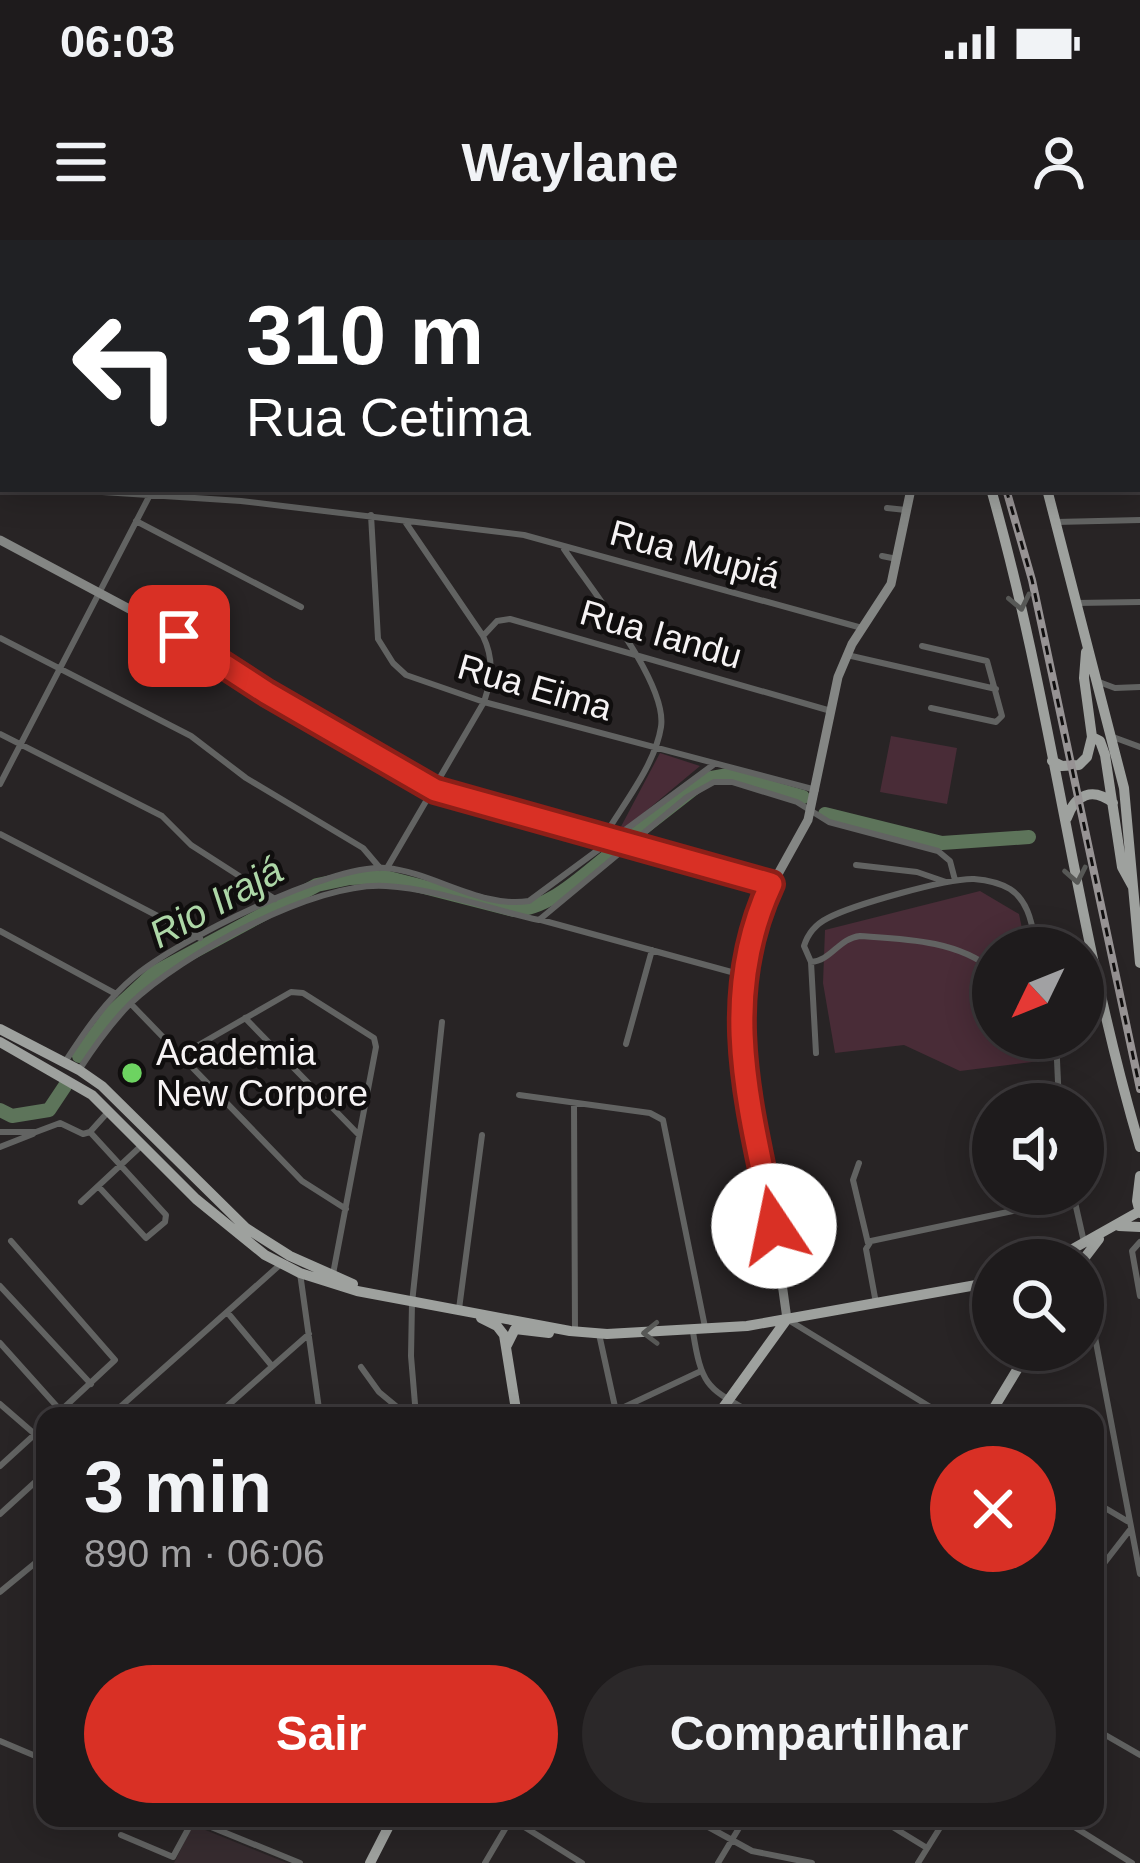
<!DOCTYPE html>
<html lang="pt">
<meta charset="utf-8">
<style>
:root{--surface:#1e1b1c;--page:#2b2829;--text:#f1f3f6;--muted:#a1a1a3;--line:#3c393b;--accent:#d93025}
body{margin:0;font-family:Arial,sans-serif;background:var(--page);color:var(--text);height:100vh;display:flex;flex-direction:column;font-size:45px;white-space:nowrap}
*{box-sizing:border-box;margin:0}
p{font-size:39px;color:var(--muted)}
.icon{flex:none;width:66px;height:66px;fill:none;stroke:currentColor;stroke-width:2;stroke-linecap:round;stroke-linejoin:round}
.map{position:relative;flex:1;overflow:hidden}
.drawer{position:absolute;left:36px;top:1167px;width:1068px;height:420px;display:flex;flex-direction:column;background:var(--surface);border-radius:24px;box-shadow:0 6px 30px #0003,0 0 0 3px var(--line)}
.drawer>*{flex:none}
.hud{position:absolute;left:0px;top:0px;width:1140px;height:252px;box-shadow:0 6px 30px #0003,0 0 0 3px var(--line);background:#202124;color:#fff;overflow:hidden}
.needle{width:78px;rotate:227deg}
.tools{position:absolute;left:972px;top:687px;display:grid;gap:24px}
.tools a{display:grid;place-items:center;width:132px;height:132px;border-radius:50%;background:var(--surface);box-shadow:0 6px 30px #0003,0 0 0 3px var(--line);font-size:60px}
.pin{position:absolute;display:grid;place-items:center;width:102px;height:102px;color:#fff;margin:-51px;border-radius:24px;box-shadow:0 6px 18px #0006}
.me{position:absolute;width:132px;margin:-66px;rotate:349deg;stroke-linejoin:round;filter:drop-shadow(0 0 9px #0008)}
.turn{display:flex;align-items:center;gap:42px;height:252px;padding:0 48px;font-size:54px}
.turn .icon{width:156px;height:156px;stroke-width:2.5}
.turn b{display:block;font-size:84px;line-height:102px}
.round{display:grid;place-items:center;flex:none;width:126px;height:126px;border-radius:63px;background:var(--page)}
.head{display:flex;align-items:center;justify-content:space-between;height:204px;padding:0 48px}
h1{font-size:72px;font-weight:700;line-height:90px}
.action{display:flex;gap:24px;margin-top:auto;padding:24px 48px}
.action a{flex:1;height:138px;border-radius:72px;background:var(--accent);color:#fff;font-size:48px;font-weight:700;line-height:138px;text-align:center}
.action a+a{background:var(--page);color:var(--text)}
.status{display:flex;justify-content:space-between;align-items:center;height:84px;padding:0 60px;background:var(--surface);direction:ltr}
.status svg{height:33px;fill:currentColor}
header{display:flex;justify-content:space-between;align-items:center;height:156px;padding:0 48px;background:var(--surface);font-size:54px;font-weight:700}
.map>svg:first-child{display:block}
.built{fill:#362b2f}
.green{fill:#492c37}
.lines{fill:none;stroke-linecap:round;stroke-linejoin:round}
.river{stroke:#5d745a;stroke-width:14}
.street{stroke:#626362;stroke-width:6}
.secondary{stroke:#848684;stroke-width:9}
.primary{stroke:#9ea19e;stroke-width:10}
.rail-casing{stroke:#979394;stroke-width:8}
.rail{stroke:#100e0e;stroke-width:3;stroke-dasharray:9;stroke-linecap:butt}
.oneway{stroke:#575856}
.route-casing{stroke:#8d1f18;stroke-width:30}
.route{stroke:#d93025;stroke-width:21}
.poi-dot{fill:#6dd361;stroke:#100e0e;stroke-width:4.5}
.labels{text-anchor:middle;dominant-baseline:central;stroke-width:9;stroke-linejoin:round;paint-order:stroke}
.street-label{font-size:36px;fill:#f6f3f4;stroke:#100e0e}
.poi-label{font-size:36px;fill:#f6f3f4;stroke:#100e0e;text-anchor:start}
.water-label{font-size:39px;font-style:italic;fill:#add7a7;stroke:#100e0e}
</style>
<div class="status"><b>06:03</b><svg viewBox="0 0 49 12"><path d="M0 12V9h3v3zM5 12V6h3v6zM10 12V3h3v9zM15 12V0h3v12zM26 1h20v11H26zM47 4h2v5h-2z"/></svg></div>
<header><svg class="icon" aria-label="menu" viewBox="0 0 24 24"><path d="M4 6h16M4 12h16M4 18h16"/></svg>Waylane<svg class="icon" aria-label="person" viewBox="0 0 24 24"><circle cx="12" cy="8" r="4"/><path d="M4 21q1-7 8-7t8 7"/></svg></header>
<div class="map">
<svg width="1140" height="1623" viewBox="0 0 1140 1623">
<rect width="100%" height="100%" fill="#282425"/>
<path class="built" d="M193,1585L287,1623H174Z"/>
<path class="green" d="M891,496L957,508L947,564L880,552Z
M660,513L700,526L616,596Z
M980,651L1019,674L1026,708H993V798H1044L1048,820L960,831L904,805L835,813L823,743L825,690Z"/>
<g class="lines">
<path class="river" d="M825,574L942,603L1029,597
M628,600L706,539L728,535L803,557
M79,816L111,773L154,733L317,645L350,638L385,637L514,670C551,669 585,633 614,611
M0,870L12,876L49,870L65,846"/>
<path class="street" d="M193,0L228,3
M341,0L372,3
M279,3L281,0
M1137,61L1140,58
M0,65H3
M1137,220H1140
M0,246H3
M56,249L241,261L524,295L862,388
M887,268L906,270
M371,275L378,399L393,423L406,435L484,462L816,550
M136,281L301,367
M1056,282L1140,280
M564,309C590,348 668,443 661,487C655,525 624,563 605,595
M882,316L897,319
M1076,363L1140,362
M483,396L497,381L510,379L831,471
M0,398L191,496L246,538L363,608L380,628
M922,406L987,421L1002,476L996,482L931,468
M847,415L996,449
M1099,442L1115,448L1140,447
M0,494L162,576L191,605L275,659
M1113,497L1140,507
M0,544L153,249
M0,594L200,698
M856,625L917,632L946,642
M387,628L484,462C492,438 494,419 483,396L406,283
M541,680L746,736
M0,691L116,754
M811,722C831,721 839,698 860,696C904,699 957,700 993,730
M131,764L302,941L346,969
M245,778L359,895
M1056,798L1059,864
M626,804L652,710
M816,813L811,722L804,706C808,693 816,684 828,678C853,665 947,638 974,639C986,640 1000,643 1010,649C1030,662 1032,687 1037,708
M183,814L291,752L303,753L374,798L376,807L333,1034
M65,822C85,791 106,760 135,736C178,700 330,624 386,628C433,632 481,669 529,661L713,525
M79,830C94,807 110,784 130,764C181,715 315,641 386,646C437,649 489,669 539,680L687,557L714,542H732L797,562L829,582L938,611L950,621L955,640
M519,855L650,873L663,880L705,1087
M574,863L575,1092
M0,892H36L60,883L83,894L90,892L166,975L165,982L146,998L98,946
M90,892L108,872
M0,907L33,894
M859,923L853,940L868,1003
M1074,958L1084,1002
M81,962L140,907
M11,1001L115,1120L55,1176
M1140,1002L1132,1011L1140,1056
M300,1033L320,1176
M1083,1034L1140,1334
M0,1046L91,1144
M876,1063L866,1009L871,1001L1074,958
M459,1069L482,895
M227,1072L272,1126
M790,1081L945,1176
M693,1092C702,1150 709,1148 757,1176
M599,1094L617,1176
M0,1103L61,1171
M361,1127L379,1152L408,1176
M0,1164L45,1203
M110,1176L282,1023
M216,1176L309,1094
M416,1176L411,1116L412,1063L442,782
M605,1176L699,1132
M864,1176L865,1174
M0,1226L45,1185
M1095,1262L1127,1281
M0,1274L45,1233
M1095,1335L1129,1291
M0,1352L45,1315
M1095,1489L1140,1515
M0,1501L45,1520
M189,1578L300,1623
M510,1578L582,1623
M692,1578L752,1611L812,1623
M878,1578L927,1608
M1060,1578L1132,1623
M121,1595L173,1617L193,1580
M485,1623L511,1579
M718,1623L745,1578
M918,1623L946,1578"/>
<path class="secondary" d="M1137,78L1140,79
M0,300L180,396L267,453L428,546L771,643
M787,1079L774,986L741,822L749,710L763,661L808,580L838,437L852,404L891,344L911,249"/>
<path class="primary" d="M929,0V3
M963,0L964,3
M50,3L51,0
M68,3L69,0
M0,154L3,145
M0,207L3,198
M991,249C1053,466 1076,692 1140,907
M1047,249L1124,548L1140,723
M1092,497L1100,501L1105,515L1122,627L1133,647
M1052,521L1062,526L1079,525L1087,517L1092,497L1084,438L1086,412
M1067,578C1075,554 1093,547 1113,563
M0,789L79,830L102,846L246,988L290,1016L353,1044
M0,802L92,855L196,959L265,1015L300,1033L357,1051L570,1091L607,1094L747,1086L993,1042
M1140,936L1137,961L1140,973
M1119,986L1140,987
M1053,1020L1140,971
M1083,1020L1099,999
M481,1078L497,1086L504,1095L517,1176
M507,1105L515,1089L549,1093
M717,1176L787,1079
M989,1176L1029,1110
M370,1623L393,1578"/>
<defs>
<path id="rail" d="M952,0V3
M1006,249L1032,340L1140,849"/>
</defs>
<use href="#rail" class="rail-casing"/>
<use href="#rail" class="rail"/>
</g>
<defs><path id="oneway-chevron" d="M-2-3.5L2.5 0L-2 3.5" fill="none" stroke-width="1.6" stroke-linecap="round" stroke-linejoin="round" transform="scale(3)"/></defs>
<g class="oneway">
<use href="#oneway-chevron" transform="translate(1020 362) rotate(78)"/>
<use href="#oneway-chevron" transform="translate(1076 635) rotate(79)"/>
<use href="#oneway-chevron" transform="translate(651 1093) rotate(179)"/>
</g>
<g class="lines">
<defs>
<path id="route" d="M179,396L267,453L435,550L771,644C717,760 750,868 774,986"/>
</defs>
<use href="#route" class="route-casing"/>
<use href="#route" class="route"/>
</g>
<circle class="poi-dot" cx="132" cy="833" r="12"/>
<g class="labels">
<g class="street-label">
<text transform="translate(695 314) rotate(15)">Rua Mupiá</text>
<text transform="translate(661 394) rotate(16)">Rua Iandu</text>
<text transform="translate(535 447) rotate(16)">Rua Eima</text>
</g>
<g class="poi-label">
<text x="156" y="812">Academia<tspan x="156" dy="41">New Corpore</tspan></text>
</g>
<g class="water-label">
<text transform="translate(216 662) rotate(-29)">Rio Irajá</text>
</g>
</g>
</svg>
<div class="tools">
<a><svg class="needle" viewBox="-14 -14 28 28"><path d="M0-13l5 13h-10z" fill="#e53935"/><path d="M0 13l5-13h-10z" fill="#a1a1a3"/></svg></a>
<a><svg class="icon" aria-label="sound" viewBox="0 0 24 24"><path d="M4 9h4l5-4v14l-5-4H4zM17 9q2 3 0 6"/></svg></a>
<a><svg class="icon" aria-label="search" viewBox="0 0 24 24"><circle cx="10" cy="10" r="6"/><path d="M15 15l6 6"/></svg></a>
</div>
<div class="pin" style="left:179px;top:396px;background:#d93025"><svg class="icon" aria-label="arrive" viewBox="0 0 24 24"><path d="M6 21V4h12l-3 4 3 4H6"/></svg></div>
<svg class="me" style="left:774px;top:986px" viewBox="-20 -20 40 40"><circle r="19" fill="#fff"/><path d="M0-13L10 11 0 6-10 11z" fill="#d93025"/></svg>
<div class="hud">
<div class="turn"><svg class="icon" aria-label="left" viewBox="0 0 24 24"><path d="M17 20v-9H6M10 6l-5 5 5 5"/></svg><div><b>310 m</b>Rua Cetima</div></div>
</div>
<section class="drawer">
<div class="head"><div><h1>3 min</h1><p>890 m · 06:06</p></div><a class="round" style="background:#d93025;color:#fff"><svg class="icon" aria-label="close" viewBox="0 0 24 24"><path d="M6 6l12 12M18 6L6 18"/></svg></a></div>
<div class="action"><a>Sair</a><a>Compartilhar</a></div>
</section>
</div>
